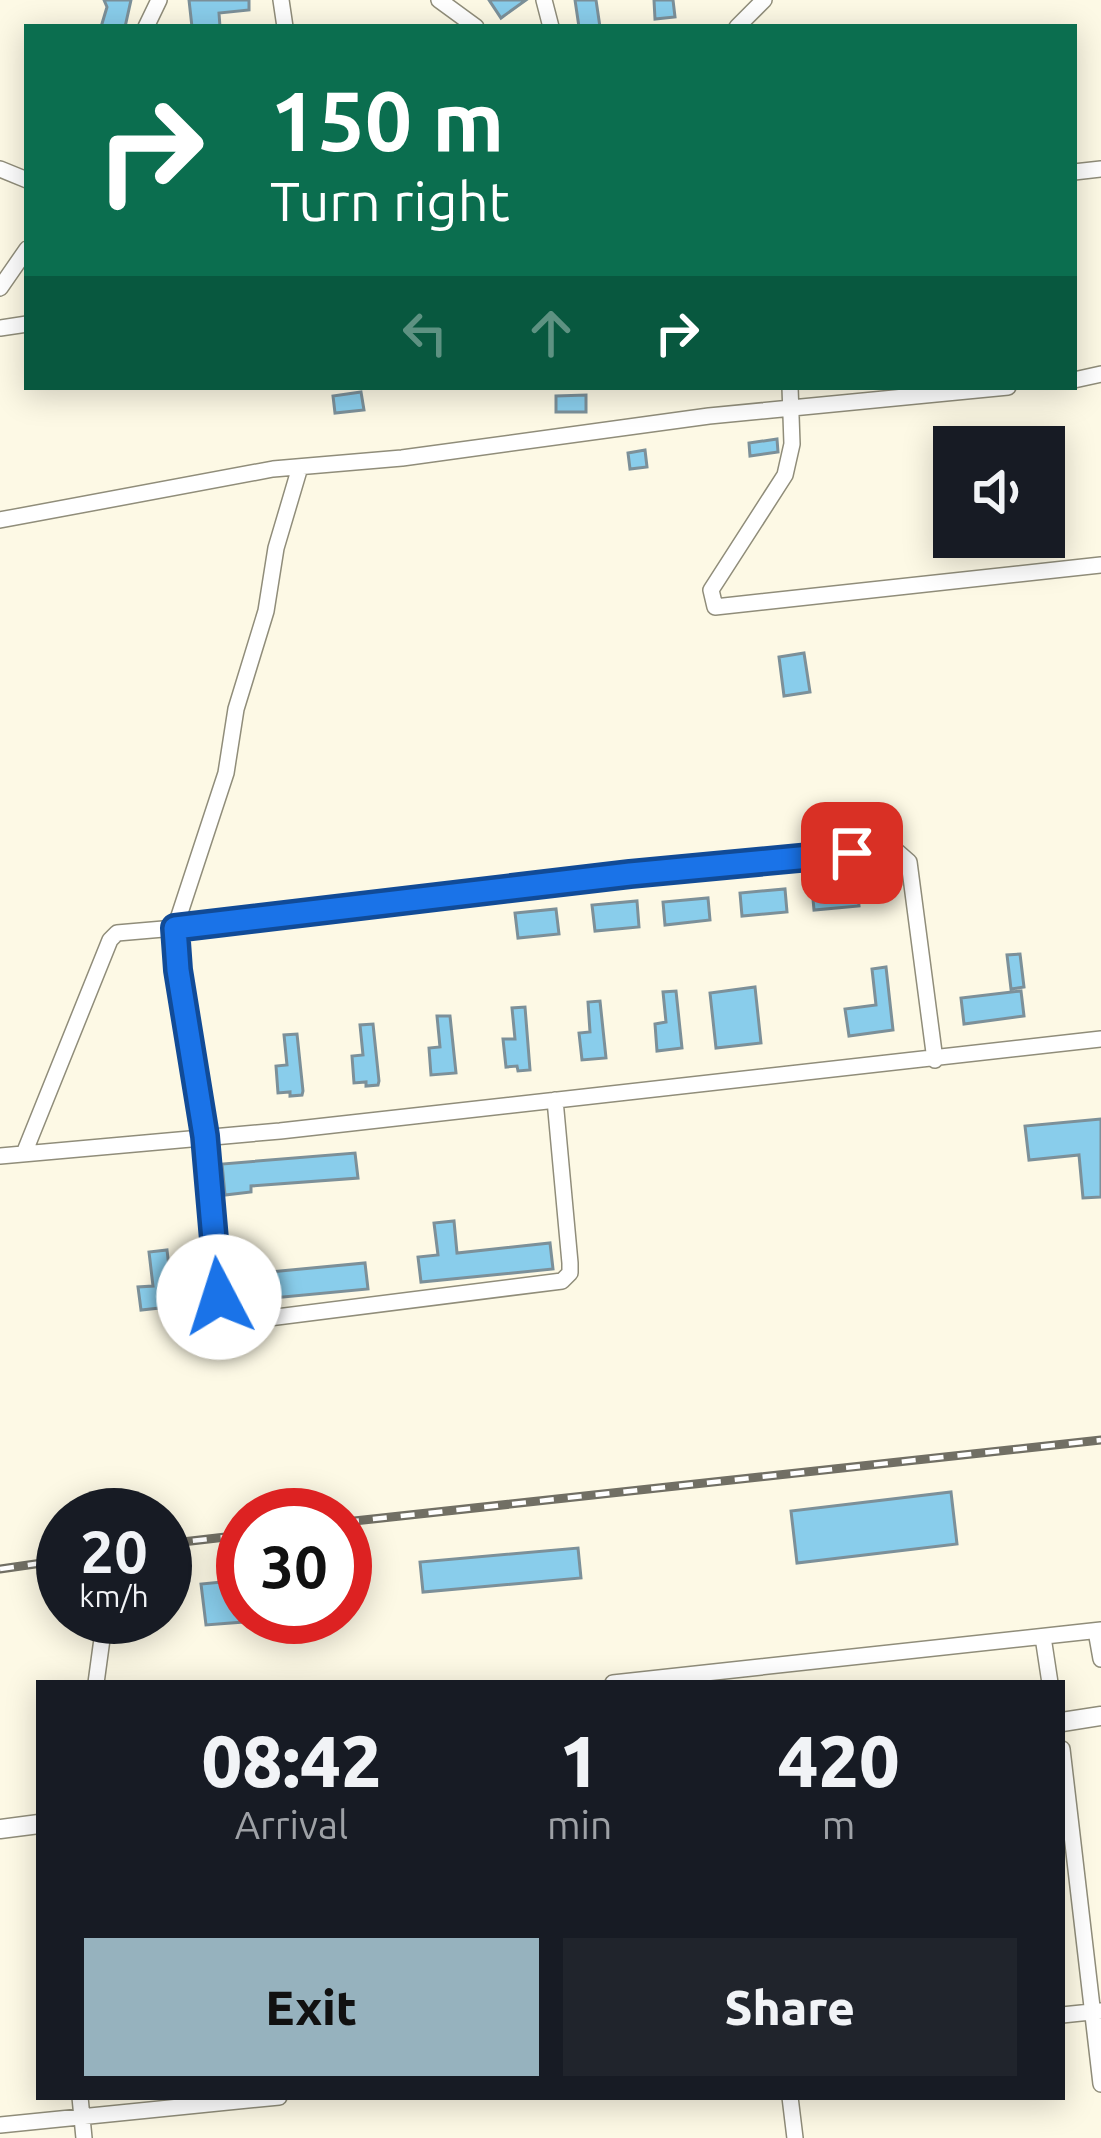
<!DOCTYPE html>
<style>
:root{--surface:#171b24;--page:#20242c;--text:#f1f3f6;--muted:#9ea1a6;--accent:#96b2be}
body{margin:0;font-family:Ubuntu,sans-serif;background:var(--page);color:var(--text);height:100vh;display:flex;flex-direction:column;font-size:45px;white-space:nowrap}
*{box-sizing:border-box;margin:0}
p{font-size:39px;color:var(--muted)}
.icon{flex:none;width:66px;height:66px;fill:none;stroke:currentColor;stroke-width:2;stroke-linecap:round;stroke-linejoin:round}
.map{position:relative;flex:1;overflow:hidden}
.side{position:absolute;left:36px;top:1680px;width:1029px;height:420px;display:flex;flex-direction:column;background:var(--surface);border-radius:0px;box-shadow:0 6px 30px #0003}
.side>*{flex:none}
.banner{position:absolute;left:24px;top:24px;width:1053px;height:366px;border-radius:0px;box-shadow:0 6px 30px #0003;background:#0b6e4f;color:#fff;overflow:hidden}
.controls{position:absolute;left:933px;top:426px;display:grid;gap:24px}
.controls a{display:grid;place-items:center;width:132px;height:132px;border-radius:0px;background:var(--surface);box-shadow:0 6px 30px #0003;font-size:60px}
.speed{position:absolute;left:36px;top:1488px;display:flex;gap:24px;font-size:60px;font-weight:700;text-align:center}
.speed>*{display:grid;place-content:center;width:156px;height:156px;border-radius:50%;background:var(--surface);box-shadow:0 6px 30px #0003;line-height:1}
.speed small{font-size:30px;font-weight:400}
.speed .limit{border:18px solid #d22;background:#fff;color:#111}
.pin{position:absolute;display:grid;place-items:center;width:102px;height:102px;color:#fff;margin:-51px;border-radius:24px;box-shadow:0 6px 18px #0006}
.me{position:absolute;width:132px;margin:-66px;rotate:355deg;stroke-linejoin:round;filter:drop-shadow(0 0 9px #0008)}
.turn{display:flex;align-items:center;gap:42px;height:252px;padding:0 48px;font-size:54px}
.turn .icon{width:156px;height:156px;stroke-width:2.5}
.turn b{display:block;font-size:84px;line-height:102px}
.lanes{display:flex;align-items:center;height:114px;padding:0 48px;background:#0003;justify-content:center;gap:60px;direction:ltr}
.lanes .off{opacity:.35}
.eta{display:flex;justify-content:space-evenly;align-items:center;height:204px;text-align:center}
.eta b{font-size:72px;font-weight:800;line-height:84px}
.primary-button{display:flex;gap:24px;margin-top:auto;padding:24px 48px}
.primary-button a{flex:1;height:138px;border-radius:0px;background:var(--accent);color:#111;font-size:48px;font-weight:800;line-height:138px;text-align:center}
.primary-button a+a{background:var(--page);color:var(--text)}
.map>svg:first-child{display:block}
.building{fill:#89cdeb;stroke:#7c9099;stroke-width:3}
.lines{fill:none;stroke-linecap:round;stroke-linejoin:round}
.minor-casing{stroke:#908d7a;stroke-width:18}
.tertiary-casing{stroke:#908d7a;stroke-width:21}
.minor{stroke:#fff;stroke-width:15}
.tertiary{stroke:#fff;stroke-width:18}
.rail-casing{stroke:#716f64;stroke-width:9}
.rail{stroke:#fff;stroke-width:4.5;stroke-dasharray:14;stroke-linecap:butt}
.route-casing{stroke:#114b97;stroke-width:30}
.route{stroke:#1a73e8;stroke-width:21}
</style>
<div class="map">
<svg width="1101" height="2138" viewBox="0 0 1101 2138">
<rect width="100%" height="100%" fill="#fdf9e5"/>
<path class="building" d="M104,0H131L125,27H101L107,7Z
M189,0H249V10L219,13L220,27H192Z
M489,0H526L501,18Z
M575,0H596L600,27H579Z
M654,0H673L675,17L655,19Z
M361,392L364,410L335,413L333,396Z
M586,395V412H556V396Z
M777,439L778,452L750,456L749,443Z
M645,450L647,467L630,469L628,453Z
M804,653L810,692L784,696L779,657Z
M857,883L859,906L814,910L812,888Z
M785,889L787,912L742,916L740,893Z
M708,898L710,920L665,925L663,902Z
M637,901L639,927L595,931L592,905Z
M556,909L559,934L518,938L515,913Z
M1020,954L1024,987L1011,989L1007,955Z
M886,967L893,1030L849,1036L845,1009L876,1005L872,969Z
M755,987L761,1043L716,1048L710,993Z
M676,991L682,1048L657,1051L655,1024L666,1022L663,992Z
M1021,991L1024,1016L964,1024L961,998Z
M600,1001L606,1058L582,1060L579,1033L590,1032L588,1002Z
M525,1007L530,1070L518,1071L517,1066L506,1067L503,1039H515L512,1008Z
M437,1016H450L456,1073L431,1075L429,1048L440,1047Z
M373,1024L379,1081L378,1085L366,1086V1082L354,1083L352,1056L363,1055L360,1025Z
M297,1034L303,1091L302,1095L290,1096V1092L278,1093L276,1066L287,1065L284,1035Z
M1101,1119V1197L1083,1198L1079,1155L1029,1160L1025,1126Z
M355,1153L358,1178L251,1186V1192L225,1195L222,1164Z
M454,1221L457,1253L550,1243L553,1269L421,1282L418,1257L438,1255L434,1223Z
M167,1250L171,1284L186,1282L188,1305L141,1310L138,1287L153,1286L149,1252Z
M365,1263L368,1289L240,1301L238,1275Z
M951,1492L957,1544L797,1563L791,1511Z
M578,1548L581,1578L423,1592L420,1562Z
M243,1580V1622L206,1625L201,1584Z"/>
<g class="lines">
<defs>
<path id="minor" d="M281,0L285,27
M439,0L476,27
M544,0L551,27
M146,27L159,0
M737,27L764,0
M0,169L27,180
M1074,172L1101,169
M0,288L27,249
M0,328L27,324
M1074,380L1101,374
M790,387L792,444L785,475L711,590L715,607L1101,565
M0,520L273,469L402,458L709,416L1008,387
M555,1100L570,1263V1273L562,1281L237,1322L226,1313L219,1297L205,1136L178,970L175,928L630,874L893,848L909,862L935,1060
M25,1151L110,940L117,933L175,928L226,773L236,709L266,611L276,548L300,467
M0,1156L280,1131L1101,1039
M1096,1631L1101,1659
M1043,1637L1050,1683
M96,1683L105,1617
M613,1683L1101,1630
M1062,1749L1101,2084
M1062,2015L1101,2011
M80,2097L84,2138
M790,2097L795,2138
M0,2125L279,2097"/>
<path id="tertiary" d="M1062,1722L1101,1716
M0,1829L39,1824"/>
</defs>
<use href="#minor" class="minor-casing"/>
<use href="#tertiary" class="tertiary-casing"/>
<use href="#minor" class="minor"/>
<use href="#tertiary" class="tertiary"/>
<defs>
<path id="rail" d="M345,1522L1101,1440
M165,1544L243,1535
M0,1569L63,1560"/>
</defs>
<use href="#rail" class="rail-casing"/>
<use href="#rail" class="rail"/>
</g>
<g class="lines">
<defs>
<path id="route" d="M219,1297L205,1136L178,970L175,928L630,874L852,853"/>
</defs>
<use href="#route" class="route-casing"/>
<use href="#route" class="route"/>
</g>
</svg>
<div class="controls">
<a><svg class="icon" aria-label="sound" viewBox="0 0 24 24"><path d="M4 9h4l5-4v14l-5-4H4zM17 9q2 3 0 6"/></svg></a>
</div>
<div class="speed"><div>20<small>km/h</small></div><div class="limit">30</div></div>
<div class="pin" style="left:852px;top:853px;background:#d93025"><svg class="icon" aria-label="arrive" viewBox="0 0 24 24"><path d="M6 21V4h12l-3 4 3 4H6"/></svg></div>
<svg class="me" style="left:219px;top:1297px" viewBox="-20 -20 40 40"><circle r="19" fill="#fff"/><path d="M0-13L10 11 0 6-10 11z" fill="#1a73e8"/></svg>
<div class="banner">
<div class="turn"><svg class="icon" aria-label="right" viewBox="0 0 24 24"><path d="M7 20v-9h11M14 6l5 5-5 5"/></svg><div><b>150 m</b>Turn right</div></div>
<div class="lanes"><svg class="icon off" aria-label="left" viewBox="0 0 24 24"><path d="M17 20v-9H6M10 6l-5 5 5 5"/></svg><svg class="icon off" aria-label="ahead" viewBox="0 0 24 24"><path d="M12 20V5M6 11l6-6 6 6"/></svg><svg class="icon" aria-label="right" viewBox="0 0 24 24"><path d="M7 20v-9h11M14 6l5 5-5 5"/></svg></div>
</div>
<section class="side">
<div class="eta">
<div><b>08:42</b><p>Arrival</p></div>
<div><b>1</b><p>min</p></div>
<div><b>420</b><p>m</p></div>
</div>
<div class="primary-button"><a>Exit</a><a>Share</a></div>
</section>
</div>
